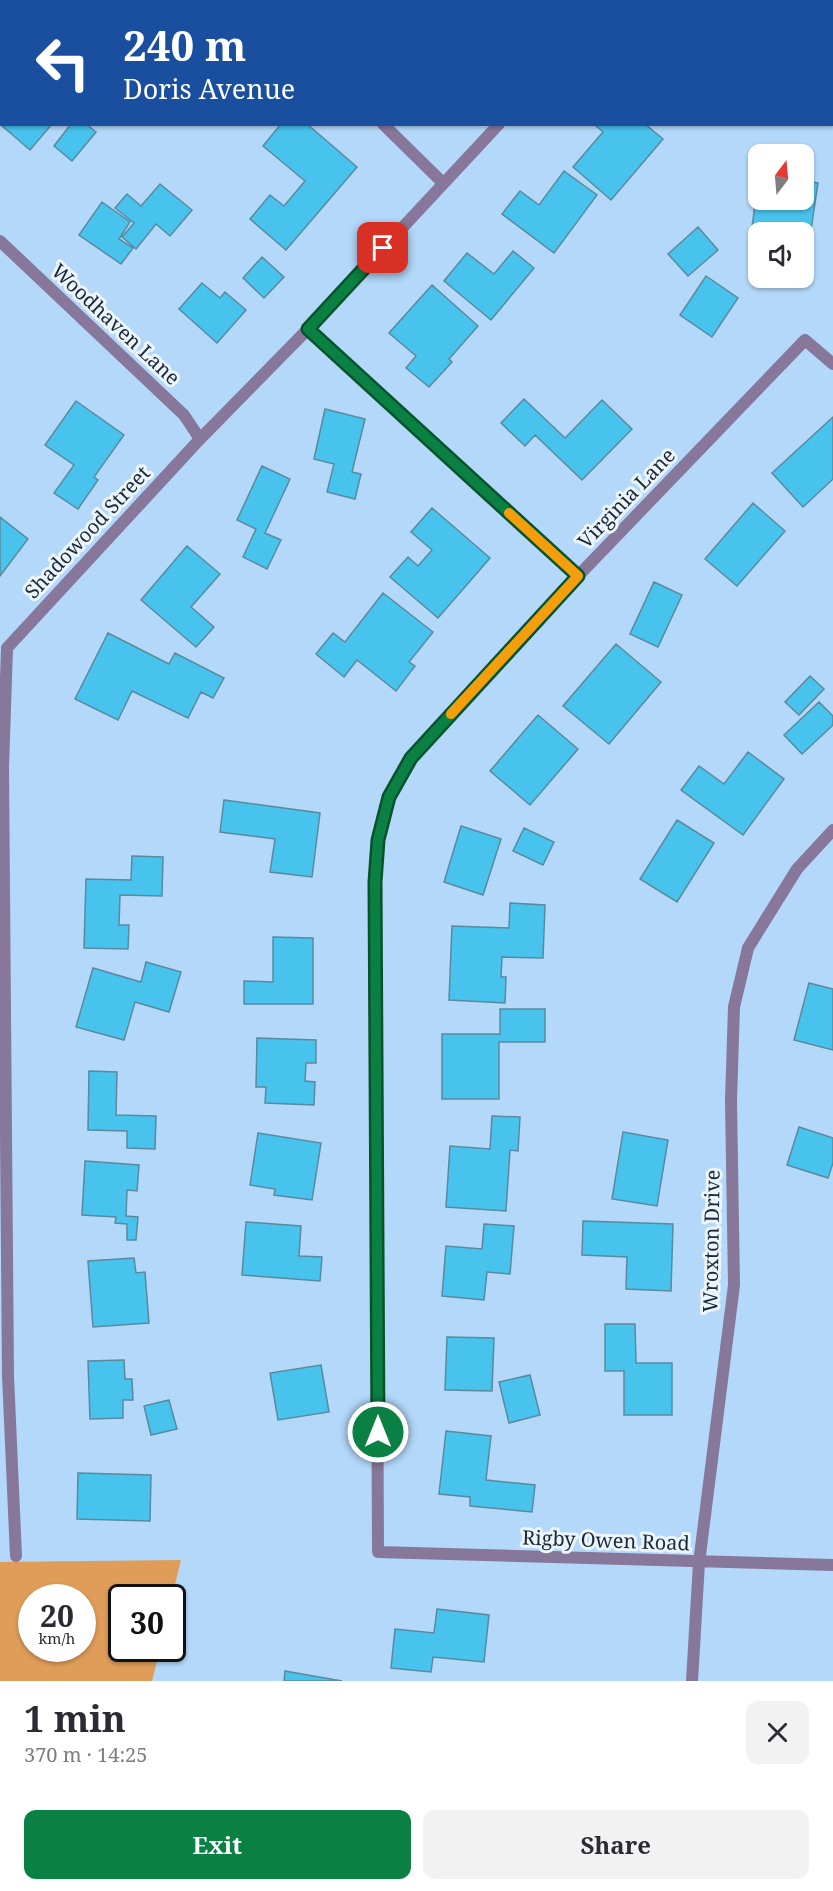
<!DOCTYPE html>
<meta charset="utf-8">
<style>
:root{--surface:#fff;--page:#f2f2f3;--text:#2b2b33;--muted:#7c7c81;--accent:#0b8043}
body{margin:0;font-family:"Noto Serif",serif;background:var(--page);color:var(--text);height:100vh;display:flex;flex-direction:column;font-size:22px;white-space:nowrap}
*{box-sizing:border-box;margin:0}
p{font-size:20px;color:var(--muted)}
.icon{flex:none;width:33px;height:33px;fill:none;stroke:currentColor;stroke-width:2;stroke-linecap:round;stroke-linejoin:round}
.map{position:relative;height:1681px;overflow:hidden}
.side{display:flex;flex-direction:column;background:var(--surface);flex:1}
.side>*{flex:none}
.banner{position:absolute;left:0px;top:0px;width:834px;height:126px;box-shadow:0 2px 4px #0004;background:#1a4fa0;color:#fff;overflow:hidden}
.needle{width:39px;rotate:16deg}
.tools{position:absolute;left:748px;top:144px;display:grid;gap:12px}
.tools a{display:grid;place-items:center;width:66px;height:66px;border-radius:12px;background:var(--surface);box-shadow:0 2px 4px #0004;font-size:30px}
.speed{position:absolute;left:18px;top:1584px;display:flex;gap:12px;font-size:30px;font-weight:700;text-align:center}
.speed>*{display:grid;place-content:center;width:78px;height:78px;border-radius:50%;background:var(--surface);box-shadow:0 2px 4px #0004;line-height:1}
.speed small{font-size:15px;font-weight:400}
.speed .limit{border:3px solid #111;border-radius:9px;background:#fff;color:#111}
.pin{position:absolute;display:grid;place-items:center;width:51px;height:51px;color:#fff;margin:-26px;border-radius:12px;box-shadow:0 3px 9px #0006}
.me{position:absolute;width:66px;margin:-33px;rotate:0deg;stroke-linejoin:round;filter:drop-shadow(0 0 4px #0008)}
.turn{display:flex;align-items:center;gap:21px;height:126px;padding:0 24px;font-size:27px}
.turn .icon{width:78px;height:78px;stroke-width:2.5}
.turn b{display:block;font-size:42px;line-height:51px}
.round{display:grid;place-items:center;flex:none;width:63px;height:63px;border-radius:12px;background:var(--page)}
.summary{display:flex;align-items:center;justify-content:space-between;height:102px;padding:0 24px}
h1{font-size:36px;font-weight:700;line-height:45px}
.action{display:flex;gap:12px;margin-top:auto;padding:12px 24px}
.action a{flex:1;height:69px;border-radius:12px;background:var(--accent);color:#fff;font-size:24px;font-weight:700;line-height:69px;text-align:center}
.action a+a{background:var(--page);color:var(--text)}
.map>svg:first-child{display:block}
.green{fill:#df9d59;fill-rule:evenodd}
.building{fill:#48c3ee;stroke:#598a9d;stroke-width:1.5}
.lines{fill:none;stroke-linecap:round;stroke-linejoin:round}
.street{stroke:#87779a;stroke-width:12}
.route-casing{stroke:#07532c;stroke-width:15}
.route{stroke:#0b8043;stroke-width:10}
.slow{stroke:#f59e0b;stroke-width:10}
.labels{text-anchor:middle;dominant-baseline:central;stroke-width:6;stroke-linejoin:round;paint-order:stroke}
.street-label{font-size:20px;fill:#1b2936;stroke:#edf5fc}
</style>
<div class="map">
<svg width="833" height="1681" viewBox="0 0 833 1681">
<rect width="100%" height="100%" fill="#b3d8f9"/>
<path class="green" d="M181,1560L172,1597L122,1598V1648L160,1649L152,1681H0V1562ZM32,1598H82V1648H32Z"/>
<path class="building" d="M116,0H166L168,2H118Z
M363,0H419L418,2Z
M733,0H769L771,2H731Z
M0,15H2L0,46Z
M2,71V124H52L30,150L0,124Z
M71,124H86L96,132L72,161L54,146Z
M281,124H307L357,167L286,250L250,219L270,195L284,206L305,181L263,146Z
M594,124H645L663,139L611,200L573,167L603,132Z
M564,171L597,195L554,253L502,214L520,191L539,205Z
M804,181L818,183L808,250H804V232H759V243L750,242L757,190H759V200H804Z
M160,184L192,210L170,236L156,224L136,249L122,237L134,223L115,208L127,194L141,206Z
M102,202L130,222L119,239L133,248L121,264L79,235Z
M698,227L718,250L688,276L668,254Z
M513,251L534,268L491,320L444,281L467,253L494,274Z
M262,257L284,277L264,298L243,278Z
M706,276L738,298L712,337L680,315Z
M202,283L220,298L225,292L246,310L217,343L179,309Z
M432,285L478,326L449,359L452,362L429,387L406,368L416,356L389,333Z
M524,399L565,438L602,400L632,429L582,480L535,435L525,446L501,423Z
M76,401L124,435L94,477L98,480L78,509L54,493L74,465L45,445Z
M325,409L365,419L352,472L361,474L355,499L327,492L334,464L314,459Z
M833,417V479L803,507L772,473Z
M262,466L290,479L265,533L281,540L267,569L243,557L256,529L237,520Z
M753,503L785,531L737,586L705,559Z
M432,508L490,558L438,618L390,577L408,557L418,566L432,550L411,532Z
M0,517L28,539L0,576Z
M187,546L220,574L191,607L214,627L196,647L141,600Z
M654,582L682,595L658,647L630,634Z
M383,593L433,632L409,662L415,666L396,691L357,660L344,677L316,654L333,633L345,642Z
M108,633L169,664L175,653L224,678L213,698L201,692L188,718L132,691L118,720L75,699Z
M616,644L661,682L609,744L563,706Z
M810,676L824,689L799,715L785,702Z
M819,702L833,716V725L802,754L784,735Z
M538,715L578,749L530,805L490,771Z
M748,752L784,779L743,835L681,790L699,766L724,784Z
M224,800L320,813L312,877L270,872L275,839L220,832Z
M677,820L714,843L677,902L640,879Z
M461,826L501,839L483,895L444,882Z
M524,828L554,842L543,865L513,851Z
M132,856L163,857L162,896L120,895L119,925H129L128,949L84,948L86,879L131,880Z
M510,903L545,905L543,958L502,957L501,977H506L505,1003L449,1000L452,926L509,928Z
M273,937L313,938V1004H244V981L273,982Z
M146,962L181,972L169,1012L135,1002L124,1040L76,1027L93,968L141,982Z
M809,983L833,989V1050L794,1040Z
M500,1009H545V1042H499V1099H442V1034H500Z
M257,1038L316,1040V1063H306L305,1081L315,1082L314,1105L265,1103L266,1087H256Z
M89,1071L117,1072L116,1115L156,1116L155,1149L127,1148V1131L88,1130Z
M492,1116L520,1117L518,1151L510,1150L506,1211L446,1207L450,1146L490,1149Z
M799,1127L833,1138V1163L828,1178L787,1165Z
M623,1132L668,1140L657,1206L612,1199Z
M258,1133L321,1143L312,1200L274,1195L275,1189L250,1185Z
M85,1161L139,1165L137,1191L127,1190L126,1216L138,1217L136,1240H127V1224L115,1223L116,1217L82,1215Z
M583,1221L673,1224L671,1291L626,1289L627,1257L582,1255Z
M246,1222L301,1226L299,1256L322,1257L320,1281L242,1275Z
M484,1224L514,1226L510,1274L487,1272L484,1300L442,1296L446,1246L482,1249Z
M134,1258L136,1273L145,1272L149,1323L93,1327L88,1261Z
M605,1324H635L636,1363H672V1415H624V1371H605Z
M447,1337L494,1338L492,1391L445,1390Z
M124,1360L125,1379H132L133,1400H123V1418L90,1419L88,1361Z
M321,1365L329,1412L278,1420L270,1373Z
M530,1375L540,1415L509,1423L499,1382Z
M169,1400L177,1429L151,1435L144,1406Z
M446,1431L491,1436L486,1480L535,1485L532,1512L470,1506V1497L439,1494Z
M78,1473L151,1475L150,1521L77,1519Z
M437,1609L489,1615L484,1662L433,1657L431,1672L391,1668L395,1629L434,1633Z
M285,1671L342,1681H284Z"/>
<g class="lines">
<path class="street" d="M256,0L257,2
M616,2L617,0
M383,124L443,183
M0,241L184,415L200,439
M308,329L578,576
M833,364L805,340L578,576L411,758L389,797L378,840L375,882L378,1552L833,1565
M16,1556L8,1376L3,768L7,648L200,439L308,329L499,124
M692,1681L699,1563L734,1285L731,1101L734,1007L748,948L797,869L833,830"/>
</g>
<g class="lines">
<defs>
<path id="route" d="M378,1432L375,882L378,840L389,797L411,758L578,576L308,329L383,248"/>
</defs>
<use href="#route" class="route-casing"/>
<use href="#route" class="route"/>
<path class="slow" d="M451,714L578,576L509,513"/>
</g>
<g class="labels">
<g class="street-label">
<text transform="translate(116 324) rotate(43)">Woodhaven Lane</text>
<text transform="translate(626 498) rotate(-46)">Virginia Lane</text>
<text transform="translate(87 532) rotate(-47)">Shadowood Street</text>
<text transform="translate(711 1241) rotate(-89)">Wroxton Drive</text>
<text transform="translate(606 1540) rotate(2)">Rigby Owen Road</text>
</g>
</g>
</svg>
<div class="tools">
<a><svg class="needle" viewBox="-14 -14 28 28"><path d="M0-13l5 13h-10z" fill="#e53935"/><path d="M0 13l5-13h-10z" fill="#7c7c81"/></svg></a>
<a><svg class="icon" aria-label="sound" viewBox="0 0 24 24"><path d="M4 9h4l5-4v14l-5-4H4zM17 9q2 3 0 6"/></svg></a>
</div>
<div class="speed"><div>20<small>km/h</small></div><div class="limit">30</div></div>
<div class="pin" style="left:383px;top:248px;background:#d93025"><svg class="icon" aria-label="arrive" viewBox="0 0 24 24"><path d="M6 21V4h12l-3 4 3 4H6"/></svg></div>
<svg class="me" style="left:378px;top:1432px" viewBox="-20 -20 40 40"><circle r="17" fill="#0b8043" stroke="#fff" stroke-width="3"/><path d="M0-11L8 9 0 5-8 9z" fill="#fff"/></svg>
<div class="banner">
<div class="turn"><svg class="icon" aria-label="left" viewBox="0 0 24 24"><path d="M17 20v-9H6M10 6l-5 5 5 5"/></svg><div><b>240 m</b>Doris Avenue</div></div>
</div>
</div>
<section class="side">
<div class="summary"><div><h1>1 min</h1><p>370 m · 14:25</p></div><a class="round"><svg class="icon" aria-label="close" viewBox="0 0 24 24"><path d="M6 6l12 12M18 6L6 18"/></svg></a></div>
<div class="action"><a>Exit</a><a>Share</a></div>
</section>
